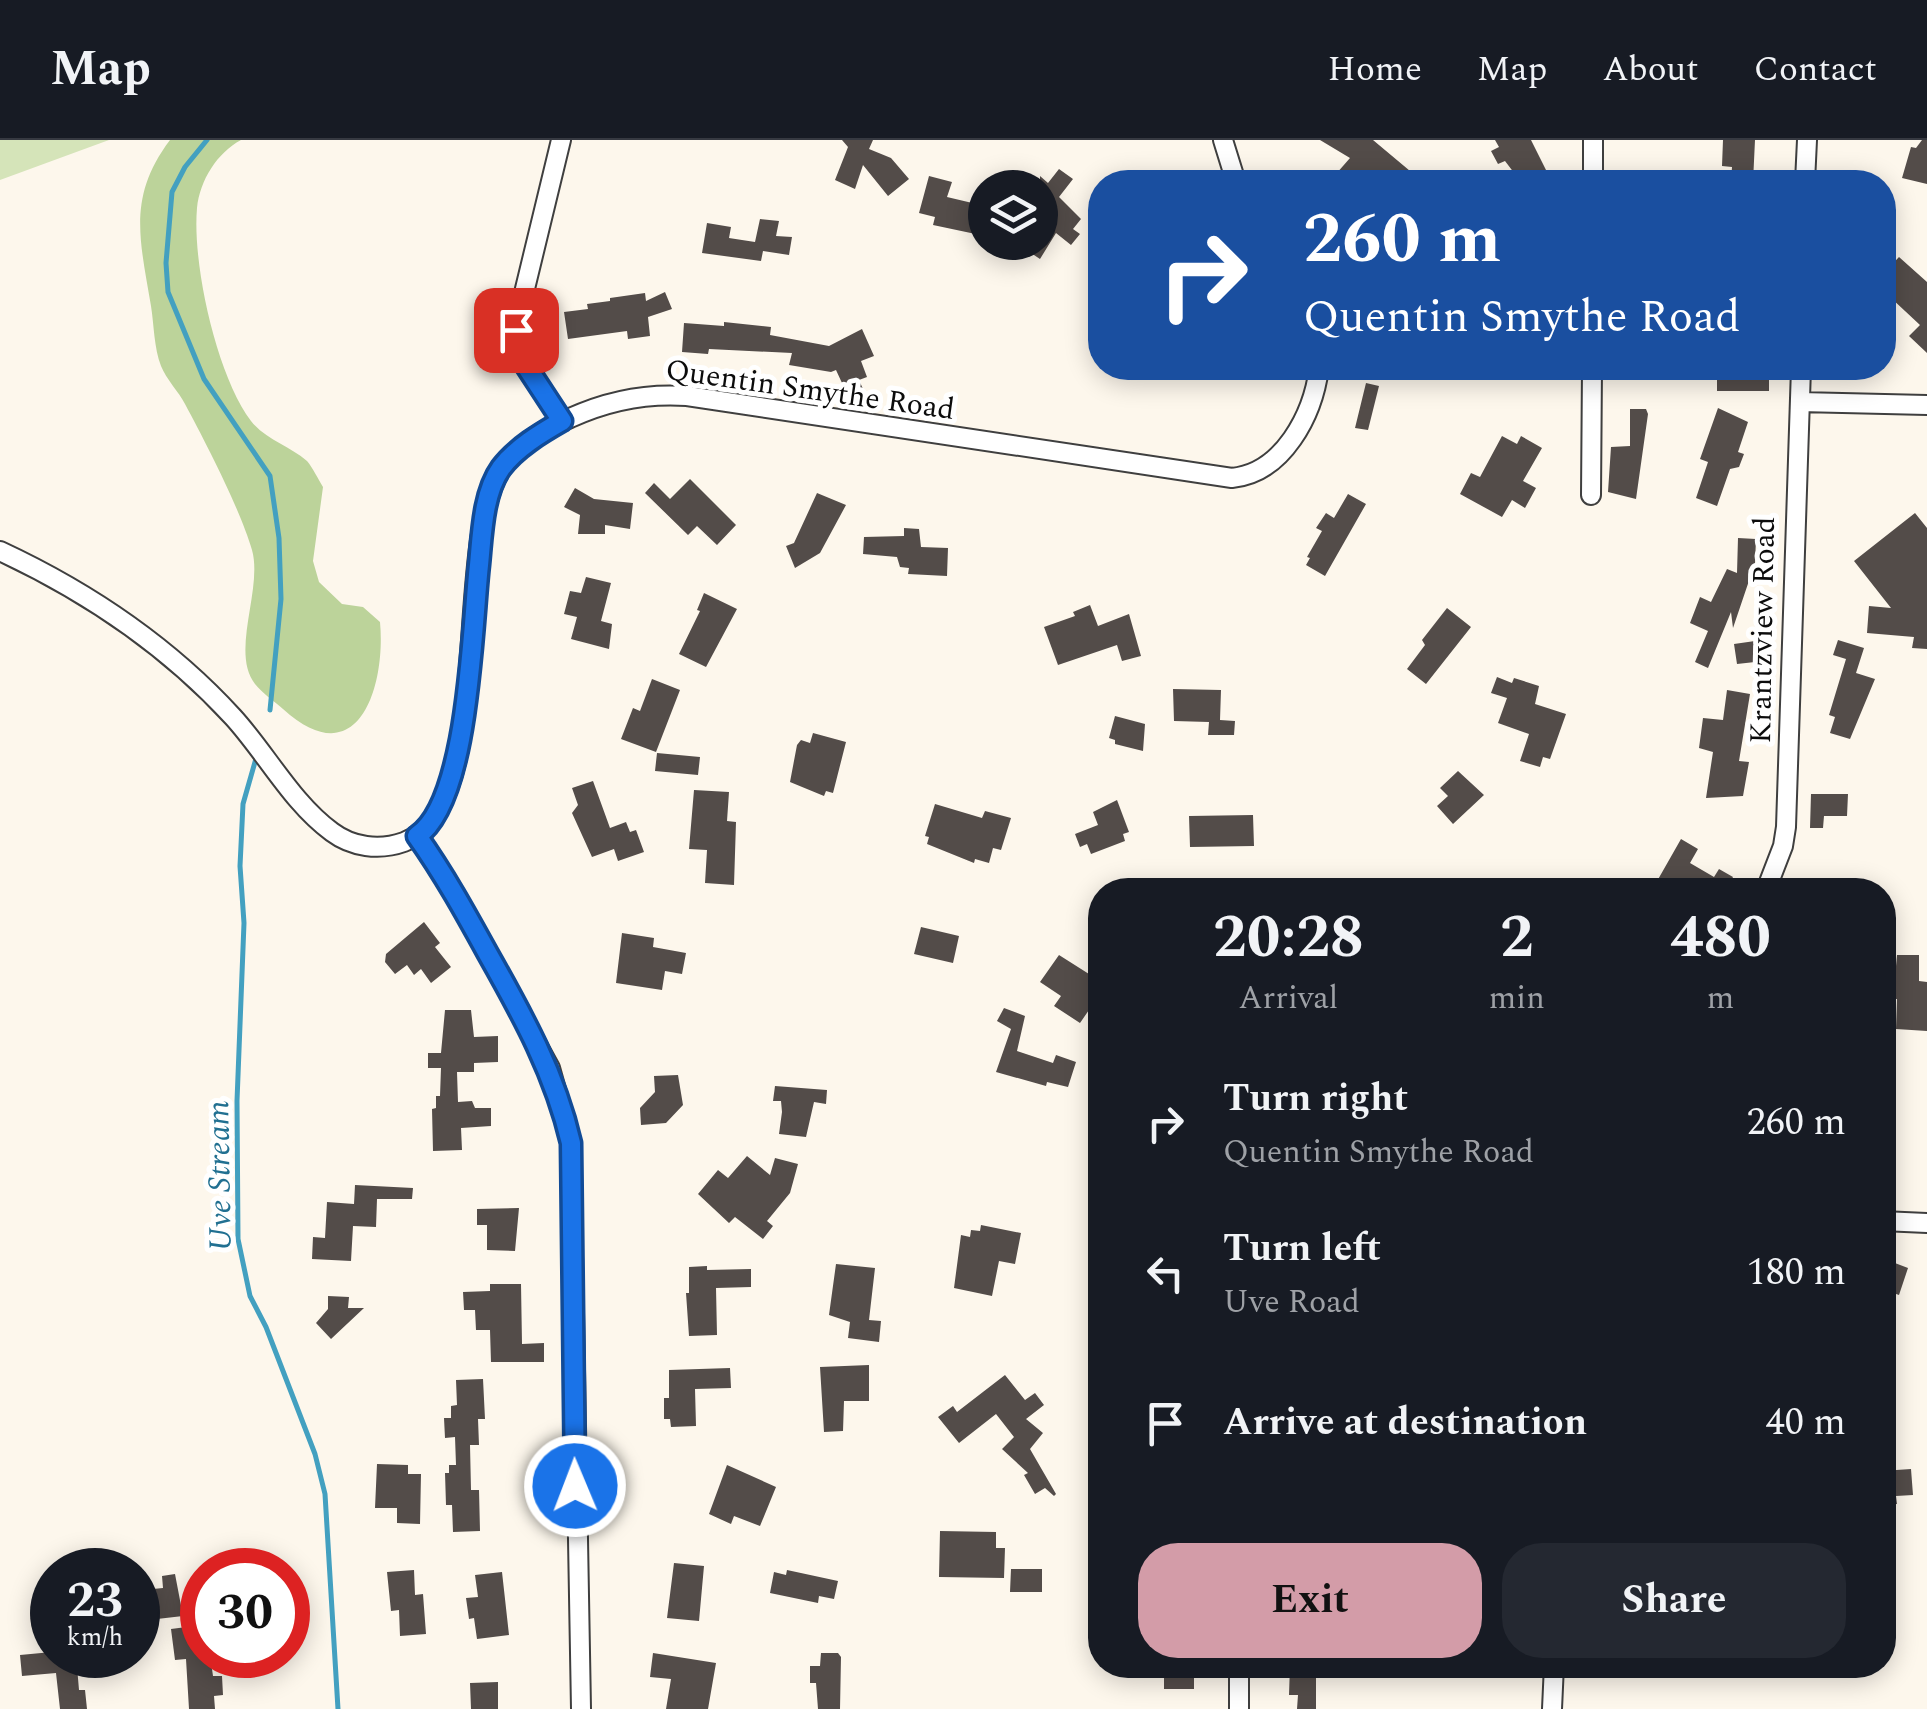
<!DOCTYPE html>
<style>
:root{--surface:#171b24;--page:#242831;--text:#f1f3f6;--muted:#9ea1a6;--line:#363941;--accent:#d39ca8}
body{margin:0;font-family:Spectral,serif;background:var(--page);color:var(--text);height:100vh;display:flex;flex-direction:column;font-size:38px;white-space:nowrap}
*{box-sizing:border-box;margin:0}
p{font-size:32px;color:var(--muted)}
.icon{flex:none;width:55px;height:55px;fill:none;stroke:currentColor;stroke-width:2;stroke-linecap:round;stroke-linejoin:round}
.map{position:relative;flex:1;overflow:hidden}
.panel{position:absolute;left:1088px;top:738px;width:808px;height:800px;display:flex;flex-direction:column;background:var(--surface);border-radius:40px;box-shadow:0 5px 25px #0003}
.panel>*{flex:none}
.hud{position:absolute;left:1088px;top:30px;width:808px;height:210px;border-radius:40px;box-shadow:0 5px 25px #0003;background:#1a4fa0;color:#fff;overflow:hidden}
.tools{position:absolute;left:968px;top:30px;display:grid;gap:20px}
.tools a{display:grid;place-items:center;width:90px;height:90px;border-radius:50%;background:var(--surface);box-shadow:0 5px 25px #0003;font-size:50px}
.speed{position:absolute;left:30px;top:1408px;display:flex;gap:20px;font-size:50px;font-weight:700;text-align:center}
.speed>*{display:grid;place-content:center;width:130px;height:130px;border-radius:50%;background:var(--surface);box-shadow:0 5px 25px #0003;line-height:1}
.speed small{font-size:25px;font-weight:400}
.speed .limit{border:15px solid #d22;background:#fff;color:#111}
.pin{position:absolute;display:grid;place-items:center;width:85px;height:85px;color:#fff;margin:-42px;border-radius:20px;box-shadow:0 5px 15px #0006}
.me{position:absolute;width:110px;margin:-55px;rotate:359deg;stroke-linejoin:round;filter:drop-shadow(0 0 8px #0008)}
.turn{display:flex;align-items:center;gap:35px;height:210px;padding:0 50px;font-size:45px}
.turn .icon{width:130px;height:130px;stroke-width:2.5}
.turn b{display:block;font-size:70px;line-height:85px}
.eta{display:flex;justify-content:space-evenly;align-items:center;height:170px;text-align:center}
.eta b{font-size:60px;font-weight:700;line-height:70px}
.primary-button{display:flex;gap:20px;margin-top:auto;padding:20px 50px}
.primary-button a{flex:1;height:115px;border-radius:40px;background:var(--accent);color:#111;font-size:40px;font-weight:700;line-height:115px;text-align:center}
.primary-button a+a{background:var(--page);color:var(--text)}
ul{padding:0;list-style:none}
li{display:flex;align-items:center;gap:30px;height:150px;padding:0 50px}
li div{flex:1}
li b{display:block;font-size:38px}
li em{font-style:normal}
header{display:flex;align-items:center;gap:60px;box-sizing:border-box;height:140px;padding:0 50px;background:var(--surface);border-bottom:2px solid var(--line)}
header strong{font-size:48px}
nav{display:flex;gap:55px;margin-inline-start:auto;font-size:35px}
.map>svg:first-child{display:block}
.green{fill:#d5e4b9}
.forest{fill:#bcd39a}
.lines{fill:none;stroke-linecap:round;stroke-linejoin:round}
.stream{stroke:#43a0c0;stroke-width:5}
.building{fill:#534c49}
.minor-casing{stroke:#3f3f3f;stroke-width:22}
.minor{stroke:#fff;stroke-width:18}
.route-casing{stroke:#114b97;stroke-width:25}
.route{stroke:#1a73e8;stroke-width:18}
.labels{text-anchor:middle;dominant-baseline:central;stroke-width:10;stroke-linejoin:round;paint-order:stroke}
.street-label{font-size:30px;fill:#0c0c0c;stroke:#fff}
.water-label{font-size:32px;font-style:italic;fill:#217091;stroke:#fff}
</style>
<header>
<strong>Map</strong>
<nav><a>Home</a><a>Map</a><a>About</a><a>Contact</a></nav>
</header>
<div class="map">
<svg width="1927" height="1569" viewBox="0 0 1927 1569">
<rect width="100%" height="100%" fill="#fdf7ec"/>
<path class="green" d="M0,0H109L0,40Z"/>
<path class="forest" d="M170,0H241C217,13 200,40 197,68C192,125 217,236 251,281C266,300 290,306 307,321C313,328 318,339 323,347L313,421L319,442L342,464L363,467L380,482C386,547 358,637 283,569C274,561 262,553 255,544C230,512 263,449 252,410C240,369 206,303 185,264C179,252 166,239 161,226C154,208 154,185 151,166C140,100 127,57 170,0Z"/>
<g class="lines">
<path class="stream" d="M207,0L185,27L172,52L166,123L168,152L204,239L270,336L279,398L281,459L270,570
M257,615L243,664L240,726L244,783L237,961L238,1099L250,1156L266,1187L315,1314L325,1354L338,1569"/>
</g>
<path class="building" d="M842,0H873L869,9L891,18L909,39L888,56L863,25L855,49L835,40L848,7Z
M1320,0H1373L1410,31L1400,42H1329L1350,18Z
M1495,0H1531L1549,36L1537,42H1521L1505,21L1498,24L1491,11L1499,7Z
M1723,0H1755L1753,42H1731L1732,27L1722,26Z
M1922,0H1927V44L1902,38L1911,7L1916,8Z
M1059,29L1073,39L1059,57L1081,79L1073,89L1080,94L1071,105L1056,93L1040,119L1028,111L1035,102H1040V36L1048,43Z
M929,36L952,42L947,57L985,66V96L933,85L935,77L919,73Z
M760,79L779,81L776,96L792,97L789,115L763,111L761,121L702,113L707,83L731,87L729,98L755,102Z
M1899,117L1927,142V213L1909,196L1920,185L1890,157L1882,165V135Z
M665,152L672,169L648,177L650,196L628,199L627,191L568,199L564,172L588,169L587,164L610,161V158L645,153L646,161Z
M724,182L771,187L770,195L829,206L862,189L874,216L861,221L867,237L859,240L863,249L848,256L836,230L831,232L789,225L792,213L709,209L708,214L682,212L684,183L724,186Z
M1717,228L1769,230V251H1717Z
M1366,243L1379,246L1368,290L1355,288Z
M1718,268L1748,282L1738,312L1744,314L1739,327L1730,329L1717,366L1696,358L1708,322L1700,319Z
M1630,269H1646L1648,274L1636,359L1608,352L1611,307L1630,306Z
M1502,296L1517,304L1521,296L1542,308L1523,341L1536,348L1525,368L1512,360L1502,377L1460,354L1471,333L1480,337Z
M690,339L736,385L717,405L697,386L688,395L645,353L654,343L670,359Z
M575,348L594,359L633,363L630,389L605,385V394H578L580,375L564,367Z
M817,353L846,365L820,413L795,428L786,406L794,403Z
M1348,354L1366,364L1325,436L1306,425L1310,418L1307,417L1322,391L1316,388L1326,373L1334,378Z
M1915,373L1927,388V509L1912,508L1914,497L1867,493L1869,466L1891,468L1854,421Z
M904,388L919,389L921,407L948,408L947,436L908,434L909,428L900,427L897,417L863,414L864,397L904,396Z
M1738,398L1756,399L1755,423L1733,488L1731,472L1708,528L1695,522L1708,491L1690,483L1700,457L1711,462L1727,429L1737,433Z
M586,437L611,443L601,481L612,484L609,509L571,499L577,477L564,474L570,451L581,453Z
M704,453L737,469L706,527L679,514L700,471L697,470Z
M1090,465L1098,486L1129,474L1141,516L1122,521L1117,505L1058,525L1044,487L1075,476L1073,472Z
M1447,468L1471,487L1426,544L1407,529L1425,505L1422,500Z
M1762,500L1764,521L1737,524L1734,504Z
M1838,500L1864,508L1856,533L1875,539L1850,599L1830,593L1835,577L1829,575L1846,519L1833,515Z
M1497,537L1512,543L1514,538L1539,546L1535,564L1566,574L1550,619L1543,617L1540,627L1520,621L1529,594L1498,583L1507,558L1491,553Z
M652,539L680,550L656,612L621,599L633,568L640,571Z
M1173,549L1221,550L1220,580L1235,581L1234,595H1208L1209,582L1174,581Z
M1727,550L1750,554L1739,621L1749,622L1743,656L1706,658L1713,612L1699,608L1703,578L1723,580Z
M1115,576L1145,584L1143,611L1115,604V600L1109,598Z
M813,593L846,602L833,653L826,651L824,656L790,642L797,605L801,600L810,603Z
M657,613L700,617L698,635L655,631Z
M1458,631L1484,655L1453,684L1437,666L1448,656L1440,648Z
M593,641L610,688L626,682L630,692L636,690L644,712L618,721L614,709L592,717L572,673L578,665L572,648Z
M694,650L729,652L727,681L736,682L734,745L705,743L707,710L689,709Z
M1811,654H1848L1847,676H1824L1823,688H1810Z
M1117,660L1129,692L1123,694L1125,701L1091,714L1087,704L1080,707L1075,694L1098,685L1093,672Z
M935,664L982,678L985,671L1011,678L1001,710L993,708L989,723L975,719L974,723L927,704L929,697L925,696Z
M1253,675L1254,706L1190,707L1189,676Z
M1681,699L1698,709L1690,723L1714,737L1719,729L1733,737L1729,745L1738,750H1652Z
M424,782L440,803L435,807L451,827L431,843L421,829L414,835L407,825L395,834L385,822L386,814Z
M921,787L959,796L953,823L914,814Z
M622,793L654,798L653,807L686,813L682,834L665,831L662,850L616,843Z
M1059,815L1100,841V854L1080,883L1054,866L1061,856L1040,842Z
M1897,815H1919V841L1927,842V891L1896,889L1897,859H1893Z
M1004,868L1025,876L1017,911L1053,923L1056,915L1076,922L1068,947L1047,942L1046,946L996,932L1011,889L997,881Z
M445,870H471L474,897L498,896V922L474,923V932H457L458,962L472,961L475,968H491V986L461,988L462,1010L433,1011L432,969L436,968V956H440L441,928H428V913H441Z
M678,935L683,965L666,983L641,985L640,968L655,952L654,936Z
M775,946L827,950L826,964L814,962L806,997L779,994L782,972L781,961H773Z
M747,1016L770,1035L775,1018L798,1024L790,1053L767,1081L773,1086L763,1099L735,1077L729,1083L698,1054L718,1030L728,1038Z
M355,1045L413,1048L412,1059H377L376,1087L353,1086L351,1121L312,1119L313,1097L325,1098L327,1062L354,1064Z
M519,1068L515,1111L487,1110V1085H477V1069Z
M981,1085L1021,1093L1015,1124L999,1121L992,1156L954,1148L961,1095L970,1097L971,1090L980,1091Z
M1887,1120L1908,1128L1899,1155L1882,1149Z
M836,1124L875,1128L869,1180L881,1181L879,1202L848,1198L850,1182L829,1175Z
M707,1126V1130L751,1129V1147L716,1148L717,1195L689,1196L686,1153H689V1127Z
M490,1144H521L522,1204L544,1203V1222H491L490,1190H476L475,1170H464L463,1152L490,1151Z
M328,1156L349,1157L348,1168H364L331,1199L316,1183L328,1169Z
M869,1225V1261H844L843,1291L824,1292L820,1227Z
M730,1228L731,1248L695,1249L696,1286L671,1287L670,1279H664V1258H669V1230Z
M1005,1235L1025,1260L1035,1253L1044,1265L1026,1279L1043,1293L1030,1309L1056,1354L1054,1356L1045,1348L1035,1354L1024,1335L1028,1333L1002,1309L1014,1297L996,1274L959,1303L938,1277L953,1266L957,1272Z
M483,1239L485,1279H478L479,1305H470L471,1350H479L480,1391L453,1392L452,1365H446L445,1333H449V1325H456L455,1297L445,1298L444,1278H451V1266L457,1265L456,1240Z
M377,1324L408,1325V1334H421L420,1384L397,1383V1368H375Z
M727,1325L776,1347L760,1386L734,1376L731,1384L709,1374Z
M1911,1329L1913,1355L1896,1356L1897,1364L1882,1365V1331Z
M940,1391L996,1392V1408H1005L1004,1438L939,1437Z
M674,1423L704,1426L699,1481L667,1478Z
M1011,1429H1042V1452H1010Z
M414,1430L415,1455L423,1454L426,1494L400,1496L399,1470L391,1471L387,1432Z
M787,1430L838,1441L834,1459L819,1456L818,1463L770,1453L774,1432L786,1435Z
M502,1432L509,1495L477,1499L474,1478L469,1479L466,1458L478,1457L475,1435Z
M175,1434L183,1476L157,1479L153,1449L163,1448L162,1436Z
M202,1485V1515H210L213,1536H222L223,1555L214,1556L215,1569H189L186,1519L175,1520L171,1489Z
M52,1512L76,1515L79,1550H85L87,1569H60L56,1533L22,1536L20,1515Z
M653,1513L716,1523L708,1569H666L671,1539L650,1537Z
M821,1513H838L841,1517L840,1569H818L816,1543H810V1526H820Z
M1164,1525H1190L1194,1528V1549H1164Z
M1290,1525H1316V1569H1297L1298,1555H1289Z
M498,1542V1569H471L470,1543Z"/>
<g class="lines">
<defs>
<path id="minor" d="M561,0L515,190L526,226L562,281
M1223,0L1236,42
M1593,42V0
M1805,42L1807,0
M1800,262L1927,265
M1591,355L1592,228
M0,411C88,452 167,505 233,577C266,613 292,663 332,692C352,707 379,711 404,702C495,668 453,413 499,333C512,308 544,289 570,278C607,261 646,253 687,256L1232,338C1283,333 1313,275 1319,228
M417,696L458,760L550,928L571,1003L581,1569
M1766,750L1783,706L1786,687L1801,228
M1882,1081L1927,1083
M1239,1569V1525
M1552,1569L1554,1525"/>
</defs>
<use href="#minor" class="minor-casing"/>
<use href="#minor" class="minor"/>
</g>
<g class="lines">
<defs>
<path id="route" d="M516,190L526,226L562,281C541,293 516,308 501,328C483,353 482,395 479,425C472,487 469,661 417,696C444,734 466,774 488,814C523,876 555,934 571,1003L575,1346"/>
</defs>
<use href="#route" class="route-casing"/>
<use href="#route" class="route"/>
</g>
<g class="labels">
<g class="street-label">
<text transform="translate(810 250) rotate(8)">Quentin Smythe Road</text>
<text transform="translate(1763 490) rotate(-89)">Krantzview Road</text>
</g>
<g class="water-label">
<text transform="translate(220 1036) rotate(-91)">Uve Stream</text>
</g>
</g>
</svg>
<div class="tools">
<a><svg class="icon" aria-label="layers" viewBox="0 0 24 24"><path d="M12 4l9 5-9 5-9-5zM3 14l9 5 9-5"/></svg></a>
</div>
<div class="speed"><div>23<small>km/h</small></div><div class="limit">30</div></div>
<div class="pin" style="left:516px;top:190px;background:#d93025"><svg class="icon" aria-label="arrive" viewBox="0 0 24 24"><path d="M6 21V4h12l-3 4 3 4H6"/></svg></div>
<svg class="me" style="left:575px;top:1346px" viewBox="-20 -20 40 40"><circle r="17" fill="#1a73e8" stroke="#fff" stroke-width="3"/><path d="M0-11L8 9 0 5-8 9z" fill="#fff"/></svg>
<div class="hud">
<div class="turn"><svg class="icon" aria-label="right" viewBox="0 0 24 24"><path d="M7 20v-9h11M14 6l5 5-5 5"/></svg><div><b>260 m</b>Quentin Smythe Road</div></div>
</div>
<section class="panel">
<div class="eta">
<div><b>20:28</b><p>Arrival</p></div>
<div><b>2</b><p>min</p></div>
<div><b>480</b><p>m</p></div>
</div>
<ul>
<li><svg class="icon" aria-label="right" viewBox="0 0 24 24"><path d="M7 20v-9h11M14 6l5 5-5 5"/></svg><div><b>Turn right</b><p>Quentin Smythe Road</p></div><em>260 m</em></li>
<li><svg class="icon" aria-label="left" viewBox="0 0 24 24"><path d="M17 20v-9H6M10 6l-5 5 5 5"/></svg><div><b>Turn left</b><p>Uve Road</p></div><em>180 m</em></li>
<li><svg class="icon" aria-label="arrive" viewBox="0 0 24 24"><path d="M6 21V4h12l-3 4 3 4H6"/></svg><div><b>Arrive at destination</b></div><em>40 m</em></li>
</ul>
<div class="primary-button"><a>Exit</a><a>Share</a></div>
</section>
</div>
